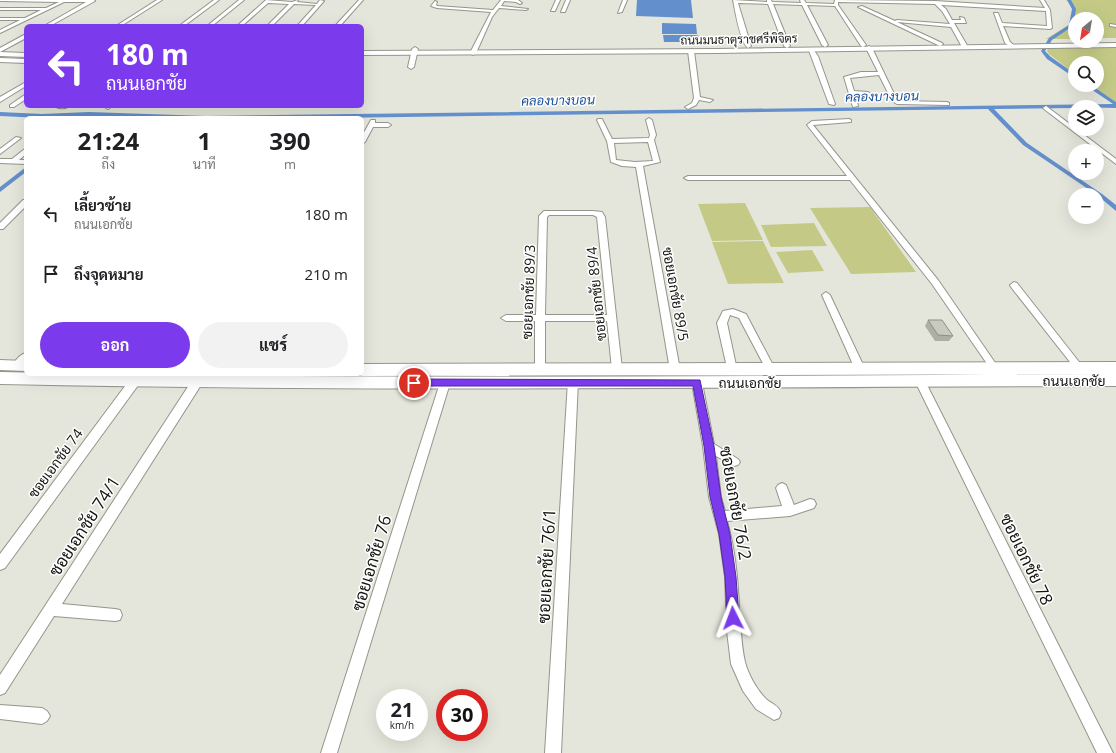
<!DOCTYPE html>
<html lang="th">
<meta charset="utf-8">
<style>
:root{--surface:#fff;--page:#f2f2f2;--text:#202124;--muted:#757577;--accent:#7c3aed}
body{margin:0;font-family:"Open Sans",Sarabun,sans-serif;background:var(--page);color:var(--text);height:100vh;display:flex;flex-direction:column;font-size:15px;white-space:nowrap}
*{box-sizing:border-box;margin:0}
p{font-size:13px;color:var(--muted)}
.icon{flex:none;width:22px;height:22px;fill:none;stroke:currentColor;stroke-width:2;stroke-linecap:round;stroke-linejoin:round}
.map{position:relative;flex:1;overflow:hidden}
.side{position:absolute;left:24px;top:116px;width:340px;height:260px;display:flex;flex-direction:column;background:var(--surface);border-radius:6px;box-shadow:0 4px 16px #0002}
.side>*{flex:none}
.banner{position:absolute;left:24px;top:24px;width:340px;height:84px;border-radius:6px;box-shadow:0 4px 16px #0002;background:#7c3aed;color:#fff;overflow:hidden}
.needle{width:26px;rotate:210deg}
.fabs{position:absolute;left:1068px;top:12px;display:grid;gap:8px}
.fabs a{display:grid;place-items:center;width:36px;height:36px;border-radius:50%;background:var(--surface);box-shadow:0 4px 16px #0002;font-size:20px}
.speed{position:absolute;left:376px;top:689px;display:flex;gap:8px;font-size:20px;font-weight:700;text-align:center}
.speed>*{display:grid;place-content:center;width:52px;height:52px;border-radius:50%;background:var(--surface);box-shadow:0 4px 16px #0002;line-height:1}
.speed small{font-size:10px;font-weight:400}
.speed .limit{border:6px solid #d22;background:#fff;color:#111}
.pin{position:absolute;display:grid;place-items:center;width:34px;height:34px;color:#fff;margin:-17px;border:2px solid #fff;border-radius:50%;box-shadow:0 1px 4px #0007}
.me{position:absolute;width:44px;margin:-22px;rotate:357deg;stroke-linejoin:round;filter:drop-shadow(0 0 3px #0008)}
.turn{display:flex;align-items:center;gap:14px;height:84px;padding:0 16px;font-size:18px}
.turn .icon{width:52px;height:52px;stroke-width:2.5}
.turn b{display:block;font-size:28px;line-height:34px}
.eta{display:flex;justify-content:space-evenly;align-items:center;height:68px;text-align:center}
.eta b{font-size:24px;font-weight:700;line-height:28px}
.button{display:flex;gap:8px;margin-top:auto;padding:8px 16px}
.button a{flex:1;height:46px;border-radius:24px;background:var(--accent);color:#fff;font-size:16px;font-weight:700;line-height:46px;text-align:center}
.button a+a{background:var(--page);color:var(--text)}
ul{padding:0;list-style:none}
li{display:flex;align-items:center;gap:12px;height:60px;padding:0 16px}
li div{flex:1}
li b{display:block;font-size:15px}
li em{font-style:normal}
.map>svg:first-child{display:block}
.green{fill:#c4ca86}
.water{fill:#648fcd}
.lines{fill:none;stroke-linecap:round;stroke-linejoin:round}
.canal{fill:#648fcd;fill-rule:evenodd}
.minor-casing{stroke:#94958b;stroke-width:2}
.tertiary-casing{stroke:#94958b;stroke-width:2}
.primary-casing{stroke:#94958b;stroke-width:2}
.minor{fill:#fff;fill-rule:evenodd}
.tertiary{fill:#fff;fill-rule:evenodd}
.primary{fill:#fff;fill-rule:evenodd}
.wall{fill:#adaea4}
.building{fill:#c9cabf;stroke:#8d8d86}
.route{fill:#7c3aed;stroke:#51269a}
.labels{text-anchor:middle;dominant-baseline:central;stroke-width:3;stroke-linejoin:round;paint-order:stroke}
.far-street-label{font-size:12px;fill:#141411;stroke:#fff}
.far-water-label{font-size:13px;font-style:italic;fill:#174f99;stroke:#fff}
.street-label{font-size:14px;fill:#141411;stroke:#fff}
.near-street-label{font-size:17px;fill:#141411;stroke:#fff}
</style>
<div class="map">
<svg width="1116" height="753" viewBox="0 0 1116 753">
<rect width="100%" height="100%" fill="#e5e6db"/>
<path class="green" d="M1066,0H1116V38H1097V19H1075V39H1046L1070,24L1073,6Z
M1049,46H1116V102L1091,85H1097V63H1075V74L1049,54L1047,51Z
M745,203L763,240L712,241L698,204Z
M870,207L916,272L851,274L810,208Z
M814,223L827,246L771,247L761,225Z
M763,241L784,283L728,284L712,242Z
M812,250L824,271L788,273L776,252Z"/>
<path class="water" d="M637,0H691L693,18L636,16Z
M662,23L696,24L697,34H662Z
M663,35H698L700,42H664Z"/>
<g class="lines">
<path class="canal" d="M1067,0H1071L1076,9L1073,26L1052,40L1045,51L1051,57L1075,74V78L1047,59L1041,51L1049,38L1069,25L1072,9Z
M1085,85H1091L1116,102V108L1075,107V108L994,109L1027,143L1102,194L1116,205V211L1097,195L1023,145L988,109L332,118H157L89,116L42,118L0,116V112L42,114L89,112L206,116L1113,104Z
M26,167V172L0,192V187Z"/>
<defs>
<path id="minor" d="M0,0H94L95,1L50,26H44L86,2H64L0,33V30L20,20H0V18H25L41,10H0V8H46L59,2L0,1Z
M157,0H162L121,26H116Z
M214,0H219L184,26H179Z
M239,0H244L212,26H207Z
M266,0L292,2L298,0L297,2L317,4L320,0L324,1L302,26H297L316,5L294,4L272,26H267L289,4L268,3L242,26H237Z
M359,0H363L340,26H335Z
M501,0H518L522,3L520,4L516,2L504,1L501,6L528,9L526,10L499,8L492,17L476,53L473,55L470,53L491,12L437,8L431,6L435,1L437,2L436,5L437,6L493,10Z
M556,0H560L555,11H551Z
M566,0H570L565,12H561Z
M623,0H627L622,12L618,13Z
M733,0L767,2V0H771L772,2L801,3L800,0H804L806,3L834,4L835,0L935,1L1045,8L1040,0H1044L1050,10L1052,28L1050,29L1003,26L1010,42L1015,46L1012,48L1005,43L994,13H998L1002,23L1047,26L1046,11L941,5L946,9L952,20H961L960,17L964,18L966,23H954L968,47L965,49L962,47L951,27L897,22L942,43L943,44L940,46L858,7L862,6L895,21L897,20L950,24L942,11L935,4L838,2V5L866,45L863,47L861,46L835,6L807,5L828,45L825,47L822,45L802,5L773,4L790,46L787,48L784,46L768,4L738,3L751,46L748,48C740,42 735,10 733,0Z
M1110,24L1116,25V27L1110,26Z
M24,35H26V38L0,52V48Z
M869,46L872,48L897,100L900,101L947,102L949,103V105L897,104L892,101L879,75L850,78L854,91L868,92L871,94L868,96L855,95L858,106L853,107L844,77L861,72H878L866,48Z
M415,47L418,49L414,67L411,69L408,67L412,49Z
M808,48H812L818,56L835,104L834,105L829,104Z
M691,49L694,51L700,97L713,100L710,102L699,100L696,105L688,109L685,107L692,103L694,98L688,51Z
M0,58L26,59V63L0,62Z
M26,82V86L0,102V97Z
M26,94V99L14,107H10V105Z
M55,106H69C66,109 58,109 55,106Z
M106,106H112L108,109L106,108Z
M1046,106L1116,159V164L1044,109L1043,108Z
M598,119H602L612,139L649,138L650,135L646,120L649,118L652,120L656,135L654,140L660,162L643,166L680,370L679,372L675,373L670,370L636,167L622,166L611,162L607,141L597,120ZM648,142L653,161L635,162L616,160L614,143Z
M849,119L851,120V122L813,125L938,280L998,367L1000,369L998,371H992L932,284L850,180H688L684,178L688,176H847L807,125L812,121Z
M371,120H375V123H388L391,125L388,127H373L365,142L362,144V136Z
M16,137L21,138L0,154V149Z
M26,148V154L19,160H26V164L0,163V159H12Z
M23,200H26V206L3,229H0V223Z
M544,211H593L602,212L605,217L622,369L620,371H614L612,369L607,321H545V369L540,372L535,369V321H506L501,318L506,315H536L539,216ZM549,215H593L597,217L607,315H545L547,217Z
M1014,282L1017,283L1083,367L1085,369L1083,371H1077L1011,287L1010,285Z
M826,292L830,295L865,369L863,371H857L855,369L822,295Z
M733,309L746,314L775,369L773,371H767L739,318L730,315L727,323L737,370L732,373L728,372L717,323L723,311Z
M26,353V362L20,368H14L12,366C15,361 20,354 26,353Z
M135,377L139,378L140,381L139,384L5,568L0,570V554L131,378Z
M573,377L577,378L578,381L561,753H545L568,381L569,378Z
M920,377L924,378L925,381L1113,753H1097L915,381L916,378Z
M197,378L201,379L202,382L201,385L62,604L115,609L120,610L122,615L120,620L115,621L54,616L5,693L0,695V675L193,379Z
M445,379L449,380L450,383L337,753H321L440,383L441,380Z
M697,379L701,380L702,383L714,444L738,459L740,462L738,465L734,466L716,456L721,497L725,511L782,506L776,488L778,485L782,483L786,485L794,505L810,499L814,500L816,504L814,508L790,516L727,521C735,549 738,579 739,608C741,626 741,645 745,662C748,674 757,690 766,699C772,704 778,705 781,713L779,718L774,720L756,709L743,691L731,664L727,631L725,577L719,534L709,497L703,446L692,383L693,380Z
M0,705L42,708L47,711L50,716L47,721L42,724L0,719Z"/>
<path id="tertiary" d="M1116,43V47L717,53L362,55V51L717,49Z
M0,52L26,53V57L0,56Z"/>
<path id="primary" d="M0,360L26,361V371L0,370Z
M1116,362V374L362,376L357,374H362V364Z
M0,372C370,380 744,376 1116,374V386C744,387 372,392 0,384Z"/>
</defs>
<use href="#minor" class="minor-casing"/>
<use href="#tertiary" class="tertiary-casing"/>
<use href="#primary" class="primary-casing"/>
<use href="#minor" class="minor"/>
<use href="#tertiary" class="tertiary"/>
<use href="#primary" class="primary"/>
</g>
<path class="wall" d="M928,320L953,336L949,341H935L925,326Z"/>
<path class="building" d="M928,320H942L953,336L938,335Z"/>
<path class="route" d="M414,379L700,380L714,446L721,497L730,534L736,577L739,618L737,622L733,623L728,622L727,618L725,577L719,534L710,497L704,446L693,386H414L410,383Z"/>
<g class="labels">
<g class="far-street-label">
<text transform="translate(739 39) rotate(-1)">ถนนมนธาตุราชศรีพิจิตร</text>
</g>
<g class="far-water-label">
<text transform="translate(882 96) rotate(-1)">คลองบางบอน</text>
<text transform="translate(558 100) rotate(-1)">คลองบางบอน</text>
</g>
<g class="street-label">
<text transform="translate(528 292) rotate(-88)">ซอยเอกชัย 89/3</text>
<text transform="translate(596 294) rotate(-96)">ซอยเอกชัย 89/4</text>
<text transform="translate(676 294) rotate(80)">ซอยเอกชัย 89/5</text>
<text x="1074" y="380">ถนนเอกชัย</text>
<text x="750" y="382">ถนนเอกชัย</text>
<text transform="translate(55 463) rotate(-54)">ซอยเอกชัย 74</text>
</g>
<g class="near-street-label">
<text transform="translate(736 503) rotate(80)">ซอยเอกชัย 76/2</text>
<text transform="translate(84 526) rotate(-57)">ซอยเอกชัย 74/1</text>
<text transform="translate(1027 559) rotate(64)">ซอยเอกชัย 78</text>
<text transform="translate(371 563) rotate(-73)">ซอยเอกชัย 76</text>
<text transform="translate(546 566) rotate(-87)">ซอยเอกชัย 76/1</text>
</g>
</g>
</svg>
<div class="fabs">
<a><svg class="needle" viewBox="-14 -14 28 28"><path d="M0-13l5 13h-10z" fill="#e53935"/><path d="M0 13l5-13h-10z" fill="#757577"/></svg></a>
<a><svg class="icon" aria-label="search" viewBox="0 0 24 24"><circle cx="10" cy="10" r="6"/><path d="M15 15l6 6"/></svg></a>
<a><svg class="icon" aria-label="layers" viewBox="0 0 24 24"><path d="M12 4l9 5-9 5-9-5zM3 14l9 5 9-5"/></svg></a>
<a>+</a>
<a>−</a>
</div>
<div class="speed"><div>21<small>km/h</small></div><div class="limit">30</div></div>
<div class="pin" style="left:414px;top:383px;background:#d93025"><svg class="icon" aria-label="arrive" viewBox="0 0 24 24"><path d="M6 21V4h12l-3 4 3 4H6"/></svg></div>
<svg class="me" style="left:733px;top:618px" viewBox="-20 -20 40 40"><path d="M0-17L14 15 0 8-14 15z" fill="#7c3aed" stroke="#fff" stroke-width="4"/></svg>
<div class="banner">
<div class="turn"><svg class="icon" aria-label="left" viewBox="0 0 24 24"><path d="M17 20v-9H6M10 6l-5 5 5 5"/></svg><div><b>180 m</b>ถนนเอกชัย</div></div>
</div>
<section class="side">
<div class="eta">
<div><b>21:24</b><p>ถึง</p></div>
<div><b>1</b><p>นาที</p></div>
<div><b>390</b><p>m</p></div>
</div>
<ul>
<li><svg class="icon" aria-label="left" viewBox="0 0 24 24"><path d="M17 20v-9H6M10 6l-5 5 5 5"/></svg><div><b>เลี้ยวซ้าย</b><p>ถนนเอกชัย</p></div><em>180 m</em></li>
<li><svg class="icon" aria-label="arrive" viewBox="0 0 24 24"><path d="M6 21V4h12l-3 4 3 4H6"/></svg><div><b>ถึงจุดหมาย</b></div><em>210 m</em></li>
</ul>
<div class="button"><a>ออก</a><a>แชร์</a></div>
</section>
</div>
